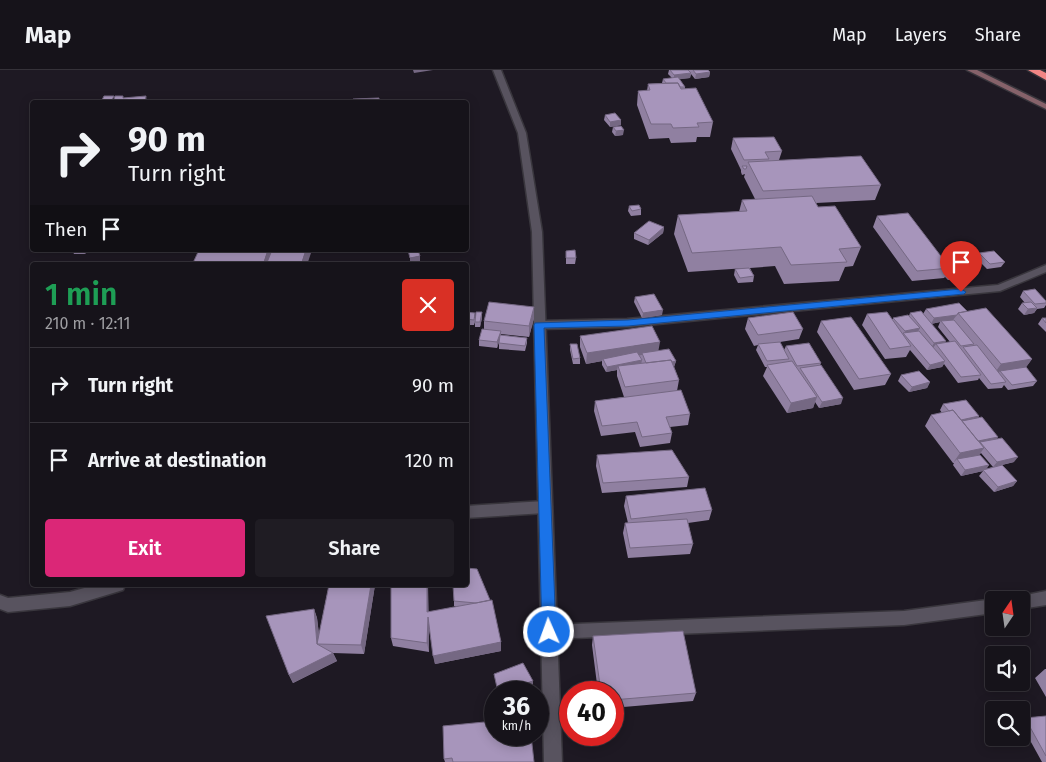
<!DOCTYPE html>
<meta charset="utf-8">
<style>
:root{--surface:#16131a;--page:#1f1c23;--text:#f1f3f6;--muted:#9e9ea2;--line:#353239;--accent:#db2777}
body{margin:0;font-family:"Fira Sans",sans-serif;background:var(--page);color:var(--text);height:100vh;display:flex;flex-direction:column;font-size:19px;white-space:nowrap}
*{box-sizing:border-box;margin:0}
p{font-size:16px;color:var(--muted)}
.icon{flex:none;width:28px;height:28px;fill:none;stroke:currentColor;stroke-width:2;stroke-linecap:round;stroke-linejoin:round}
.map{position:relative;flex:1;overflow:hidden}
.side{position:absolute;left:30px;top:192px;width:439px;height:325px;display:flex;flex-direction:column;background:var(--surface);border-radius:5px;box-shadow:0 2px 12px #0003,0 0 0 1px var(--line)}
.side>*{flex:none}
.hud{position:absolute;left:30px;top:30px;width:439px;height:152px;border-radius:5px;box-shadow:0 2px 12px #0003,0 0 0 1px var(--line);background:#16131a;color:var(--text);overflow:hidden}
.needle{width:32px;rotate:13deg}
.tools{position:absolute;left:985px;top:521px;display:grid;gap:10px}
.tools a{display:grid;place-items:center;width:45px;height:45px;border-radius:5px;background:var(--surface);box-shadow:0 2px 12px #0003,0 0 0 1px var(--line);font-size:25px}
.speed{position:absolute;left:484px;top:611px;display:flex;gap:10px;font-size:25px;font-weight:700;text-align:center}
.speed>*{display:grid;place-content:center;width:65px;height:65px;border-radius:50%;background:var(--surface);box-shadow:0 2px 12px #0003,0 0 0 1px var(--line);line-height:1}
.speed small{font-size:12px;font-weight:400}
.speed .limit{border:8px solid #d22;background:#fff;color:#111}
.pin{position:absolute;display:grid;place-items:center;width:42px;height:42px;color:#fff;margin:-51px -21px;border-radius:50% 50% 50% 0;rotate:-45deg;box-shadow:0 0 5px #0007}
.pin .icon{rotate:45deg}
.me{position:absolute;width:55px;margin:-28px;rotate:358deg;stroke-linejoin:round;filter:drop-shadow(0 0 4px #0008)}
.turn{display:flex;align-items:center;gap:18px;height:105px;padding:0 15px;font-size:22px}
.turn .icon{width:65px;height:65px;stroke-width:2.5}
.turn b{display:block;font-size:35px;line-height:42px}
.then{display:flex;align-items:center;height:48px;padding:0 15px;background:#0003;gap:10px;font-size:19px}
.round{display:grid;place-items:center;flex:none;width:52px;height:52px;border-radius:5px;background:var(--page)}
.summary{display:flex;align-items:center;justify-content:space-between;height:85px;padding:0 15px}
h1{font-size:30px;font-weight:600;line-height:38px;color:#1e9e55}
.cta{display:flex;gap:10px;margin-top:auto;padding:10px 15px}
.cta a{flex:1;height:58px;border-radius:5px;background:var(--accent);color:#fff;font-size:20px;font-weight:600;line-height:58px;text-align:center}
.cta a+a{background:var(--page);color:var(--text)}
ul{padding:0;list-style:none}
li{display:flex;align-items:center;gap:15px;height:75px;padding:0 15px;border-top:1px solid var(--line)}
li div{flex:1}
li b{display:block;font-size:19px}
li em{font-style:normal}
header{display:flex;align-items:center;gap:30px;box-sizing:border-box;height:70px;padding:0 25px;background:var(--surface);border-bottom:1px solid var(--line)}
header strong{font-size:24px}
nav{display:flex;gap:28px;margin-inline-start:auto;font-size:18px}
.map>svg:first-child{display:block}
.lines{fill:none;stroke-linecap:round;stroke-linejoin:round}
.service-casing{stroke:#39363d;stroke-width:3}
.minor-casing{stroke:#39363d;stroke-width:3}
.tertiary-casing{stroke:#39363d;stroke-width:3}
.secondary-casing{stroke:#39363d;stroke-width:3}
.motorway-casing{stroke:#39363d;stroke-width:3}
.service{fill:#58535f;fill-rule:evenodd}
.minor{fill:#58535f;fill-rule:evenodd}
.tertiary{fill:#58535f;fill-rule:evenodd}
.secondary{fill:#86626a;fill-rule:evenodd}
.motorway{fill:#f28685;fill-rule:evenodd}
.wall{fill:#9080a1;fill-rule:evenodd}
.shaded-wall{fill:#756883}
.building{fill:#a795bb;stroke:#756883}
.route{fill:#1a73e8;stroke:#114b97}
</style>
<header>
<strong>Map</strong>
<nav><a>Map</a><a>Layers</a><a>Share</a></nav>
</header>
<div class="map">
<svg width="1046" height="692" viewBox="0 0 1046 692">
<rect width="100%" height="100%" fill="#1e1923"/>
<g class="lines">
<defs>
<path id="service" d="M1046,521V535L1021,539V530H1014L1016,527Z
M994,529L996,530H994V543L904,555L549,569L544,567L541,562L544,557L549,555L904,541Z"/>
<path id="minor" d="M1046,195V202L1000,221L627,257L539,259L533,255L539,251L627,249L998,215Z
M545,431L550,433L552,437L550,441L545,443L466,448V436Z
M95,515H125L123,520L70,536L8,542L0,539V525L8,528L70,522Z"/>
<path id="tertiary" d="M493,0H501L526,63L542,162L562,692H544L532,162L518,63Z"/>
<path id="secondary" d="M967,0H977L1046,34V39Z"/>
<path id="motorway" d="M1028,0H1040L1046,3V10Z"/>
</defs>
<use href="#service" class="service-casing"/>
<use href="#minor" class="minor-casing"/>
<use href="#tertiary" class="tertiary-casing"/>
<use href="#secondary" class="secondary-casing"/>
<use href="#motorway" class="motorway-casing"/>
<use href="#service" class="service"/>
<use href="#minor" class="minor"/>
<use href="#tertiary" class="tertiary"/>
<use href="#secondary" class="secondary"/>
<use href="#motorway" class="motorway"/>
</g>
<path class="wall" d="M669,0H688L689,1V0H708L710,2L709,7L695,9L691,4L690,8L679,9L685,17V19L713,52L710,67H697L696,72L671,73L669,68L649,69L637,35L638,21H647L648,14L662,13L663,9L672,8L668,4Z
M605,45L621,50V55L610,57L604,50Z
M613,57L623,65L615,66L612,62Z
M733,68L782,81L779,90L881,115L875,130L816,133L818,137L861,177L853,196L845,197L839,211L784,214L775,196L750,198L754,206L753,212L738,213L734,205L735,199L746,198L688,202L674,164L678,145L739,142L742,130L755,129L744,107L745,104L742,105L741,102V100L731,79Z
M629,136L641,139V145L631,146L628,141Z
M877,146L948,195L969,202L966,208L948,210L945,207L944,208L912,211L873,157Z
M664,157L663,163L648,175L634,169V163Z
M72,180H88L85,184H74Z
M566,181L576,188L575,194H566Z
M979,183L1005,192L1001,197L987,199L976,188Z
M1023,221L1046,231V235L1044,238L1037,239L1034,243L1024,245L1018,239L1022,233H1025L1020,227Z
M635,227L662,245L642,248L634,232Z
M534,237V248L529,267L501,264V265L527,268V273L525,281L499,279V272L497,278L479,276V270L484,259V251Z
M926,239L967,241L1032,289L1026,297L1037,311L1033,316L1008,320L1004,315L1002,318L988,319L979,308L978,310L958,313L944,294L942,297L927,300L910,280L906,287L885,289L862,255L867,244L893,249V248L909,246L910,243L923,244ZM940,252L938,257L950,272H945L931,254Z
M466,242L475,248L482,242V248L480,257H475V252L474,255H466Z
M748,248L803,259L799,269L780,272L784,280L786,276L821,293L820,295L841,334L819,338L815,332L813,338L787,343L763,306L767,297H765L756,280L758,275L754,276L745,259Z
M1042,248H1046V262L1038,254Z
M821,251L891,304L885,315L854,320L817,262Z
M580,266L658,280L676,291L674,297L679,310L677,321L690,344L688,355L670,357L672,363L670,373L640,377L635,362L601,366L594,341L595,331L624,327L617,306V300L606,302L602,295V291L586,294L580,277Z
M570,274L580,288V294H573L570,280Z
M901,305L930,312L927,318L909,322L898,311Z
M943,334L979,346L978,348L997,369L1014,392L1002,395L1017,411L1013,416L994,422L979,406L983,401L961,406L953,395L954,393H953L925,356L931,345L942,343L940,340ZM981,383L993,397L986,399L989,395L979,385Z
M597,385L689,407L687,417L602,423L596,396Z
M626,426L712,440L709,450L688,453L693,474L690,484L628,488L623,463L625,453H628L624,436Z
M329,515H375L364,584L333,583L337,591L293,613L289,605L314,539L317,548L319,564Z
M466,515L501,581L435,594L429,559V582L393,576L391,568L429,542L459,536H454V531Z
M593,566L696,623L693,631L612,638V622H598L592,575Z
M1045,599H1046V627L1035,608Z
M1046,646V692H1042L1021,654V651L1025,648Z
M495,651L534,692H445L444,689Z"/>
<path class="shaded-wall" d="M413,0H433L414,3Z
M710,2L709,7L695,9L696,4Z
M691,3L690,8L674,10V5Z
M146,26L147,32H136Z
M621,50V55L610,57V52Z
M624,60L623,65L615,66L616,61Z
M664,157L663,163L648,175L649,170Z
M83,180H88L85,184Z
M268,180H275L270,195H263Z
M306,180H312L307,195H301Z
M420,186V192L410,193V188Z
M534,237V248L529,267V256Z
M1037,238L1034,243L1024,245L1028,239Z
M663,240L662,245L642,248L643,243Z
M482,242V248L480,257V252Z
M957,245L953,250L941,251L940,252L931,254L934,248Z
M920,258L917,263L904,264L905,261Z
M501,261V266L497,278V272Z
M946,271L943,276L936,274L933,278H931L934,273Z
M660,272L658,283H642V285L603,291V289L602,291L586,294L587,283Z
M1032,289L1024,300L1000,301L998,304H994L1001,294Z
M642,290L641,295L618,296L617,300L606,302L607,297Z
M676,291L674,297L647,301L648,296Z
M945,291L942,297L927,300L930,295Z
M930,312L927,318L909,322L912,317Z
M817,327L813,338L787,343L791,333Z
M843,328L841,334L819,338L822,332Z
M979,346L976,351H957Z
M998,367L994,373L978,376L975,371Z
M984,378L977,388L957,389L953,393L960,383Z
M1018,387L1014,392L993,397L997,392Z
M989,395L985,401L983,400V401L961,406L965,400Z
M1017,411L1013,416L994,422L998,417Z
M371,515H375L364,584L361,575Z
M427,515H428L429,551L427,542Z
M314,539L317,548L320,574H317Z
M428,547L429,556V582L427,573Z
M501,572V581L435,594L433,586Z
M333,583L337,591L293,613L289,605Z
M533,611V615L510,622H498Z"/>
<path class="building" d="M670,0H688L691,3L674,5Z
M693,0H708L710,2L696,4Z
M678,7L685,17H680L678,13H666L663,9Z
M678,13L681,19L696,18L713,52L697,53L699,57L673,58L671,54H651L638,21L650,20L648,14Z
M104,26H114L111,32H101Z
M115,26H123V28L146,26L145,31L136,32H113Z
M379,28V32H352L353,29Z
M335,31H350V32H335Z
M615,43L621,50L610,52L605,45Z
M621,56L624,60L616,61L613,57Z
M774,67L782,81L765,82L769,89L744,90L733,68Z
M861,86L881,115L763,121L748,92Z
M742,96H747L746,99H744Z
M812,126L818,137L835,136L861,177L839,179L847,192L791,195L781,177L692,183L678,145L747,141L742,130Z
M639,135L641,139L632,141L629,136Z
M908,143L950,198L917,201L877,146Z
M649,151L664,157L649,170L634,163Z
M199,180L229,181L230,180H268L263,195H192Z
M214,180H229L228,181Z
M272,180H306L301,195H266Z
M408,180H418L420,186L410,188Z
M575,180L576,188H566V181Z
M994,181L1005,192L990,194L979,183Z
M960,193L969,202L950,205L948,202L950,198L948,195Z
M749,198L754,206L740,208L735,199Z
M1035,219L1046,231V233L1035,234L1023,221Z
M654,224L663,240L643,243L635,227Z
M489,232L534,237L529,256L484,251Z
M1031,232L1037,238L1028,239L1022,233Z
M959,233L967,241L958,243L957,245L934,248L926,239Z
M986,238L1032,289L1001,294L958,243Z
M921,241L946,271L934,273L910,243Z
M466,242L475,243L474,250L466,249Z
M476,242H482L480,252H475Z
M793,242L803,259L758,265L748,248Z
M887,242L911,276L890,279L867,244Z
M908,245L920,258L905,261L893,248Z
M851,247L891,304L859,309L821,251Z
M1042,248H1046V253Z
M954,250L974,274L961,276L941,251Z
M652,256L660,272L587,283L580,266Z
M482,259L501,261L497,272L479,270Z
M919,261L945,291L930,295L903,263Z
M500,265L527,268L525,276L499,273Z
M955,271L981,305L961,307L936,274Z
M780,272L789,289L767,291L758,274Z
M809,273L821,293L797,296L786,276Z
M570,274H577L580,288L573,289Z
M977,275L1006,312L991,314L963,277Z
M669,279L676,291L672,292L671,290L646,293L642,283Z
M637,282L642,290L607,297L603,289Z
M671,290L679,310L625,317L618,296Z
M792,291L817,327L791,333L767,295Z
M821,295L843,328L822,332L800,298Z
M1026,297L1037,311L1012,315L1000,301Z
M919,301L930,312L912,317L901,305Z
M681,320L690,344L666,347L672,363L642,367L637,352L602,356L595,331Z
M966,330L979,346L961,350L953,340L949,341L943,334Z
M953,340L984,378L960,383L931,345Z
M982,347L998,367L978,371L962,351Z
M1002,368L1018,387L997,392L980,372Z
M672,380L689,407L603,413L597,385Z
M980,385L989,395L965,400L957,389Z
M1002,395L1017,411L998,417L983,400Z
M705,418L712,440L631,449L626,426Z
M687,449L693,474L630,478L625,453Z
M466,498L477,499L490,530L476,533L454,531L453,515H466Z
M329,515H371L361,575L317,574Z
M391,515H427V542L492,530L501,572L433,586L428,547L427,573L391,568Z
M314,539L317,574L333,583L289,605L266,546Z
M683,561L696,623L612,630V622H601L593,566Z
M523,593L533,611L498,622L494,604Z
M1046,646V686L1025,648Z
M495,651V665H531L534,692H453L452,688L444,689L443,656Z"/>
<path class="route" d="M961,219L966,222L964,224L628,256L544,258L556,562L554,566L549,568L544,566L542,562L534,255L535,253L628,250Z"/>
</svg>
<div class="tools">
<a><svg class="needle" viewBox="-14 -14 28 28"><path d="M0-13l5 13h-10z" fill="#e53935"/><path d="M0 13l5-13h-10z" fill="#9e9ea2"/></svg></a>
<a><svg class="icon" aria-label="sound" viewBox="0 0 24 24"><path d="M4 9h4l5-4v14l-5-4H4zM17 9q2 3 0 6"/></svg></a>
<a><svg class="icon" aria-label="search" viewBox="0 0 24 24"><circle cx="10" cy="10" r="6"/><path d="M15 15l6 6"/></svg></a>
</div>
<div class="speed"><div>36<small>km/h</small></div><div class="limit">40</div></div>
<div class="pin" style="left:961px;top:222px;background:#d93025"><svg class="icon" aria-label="arrive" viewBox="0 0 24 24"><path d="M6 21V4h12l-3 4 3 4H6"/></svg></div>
<svg class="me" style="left:549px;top:562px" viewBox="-20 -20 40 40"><circle r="17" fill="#1a73e8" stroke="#fff" stroke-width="3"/><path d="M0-11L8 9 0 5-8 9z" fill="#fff"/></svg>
<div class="hud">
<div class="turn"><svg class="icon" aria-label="right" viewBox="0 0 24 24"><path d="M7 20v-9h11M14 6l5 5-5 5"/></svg><div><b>90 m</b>Turn right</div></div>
<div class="then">Then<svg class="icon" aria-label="arrive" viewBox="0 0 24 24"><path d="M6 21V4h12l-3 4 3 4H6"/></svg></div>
</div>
<section class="side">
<div class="summary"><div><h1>1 min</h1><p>210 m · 12:11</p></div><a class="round" style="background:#d93025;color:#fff"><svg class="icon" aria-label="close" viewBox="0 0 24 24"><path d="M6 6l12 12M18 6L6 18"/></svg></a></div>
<ul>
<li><svg class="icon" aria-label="right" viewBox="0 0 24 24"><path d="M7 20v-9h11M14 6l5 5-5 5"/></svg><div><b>Turn right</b></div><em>90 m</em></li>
<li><svg class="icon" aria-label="arrive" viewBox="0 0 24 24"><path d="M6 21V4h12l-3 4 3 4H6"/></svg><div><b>Arrive at destination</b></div><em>120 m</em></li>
</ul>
<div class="cta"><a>Exit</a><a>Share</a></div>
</section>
</div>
